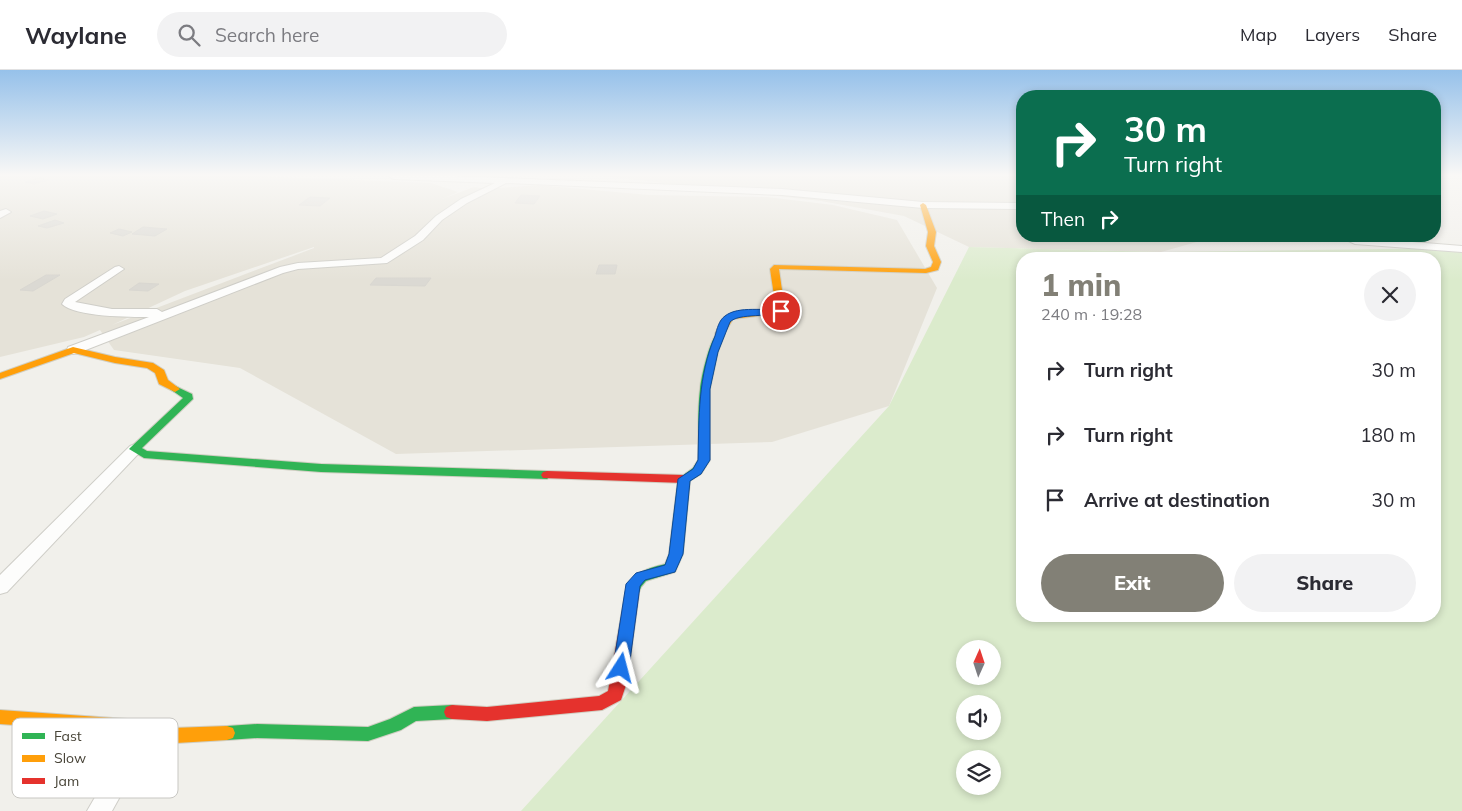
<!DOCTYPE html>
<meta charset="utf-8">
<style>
:root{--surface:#fff;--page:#f2f2f3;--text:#2b2b33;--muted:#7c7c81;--line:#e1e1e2;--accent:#828076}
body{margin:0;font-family:Mulish,sans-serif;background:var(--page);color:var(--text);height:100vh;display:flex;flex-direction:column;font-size:19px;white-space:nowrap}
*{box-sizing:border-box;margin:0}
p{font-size:16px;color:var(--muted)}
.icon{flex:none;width:28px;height:28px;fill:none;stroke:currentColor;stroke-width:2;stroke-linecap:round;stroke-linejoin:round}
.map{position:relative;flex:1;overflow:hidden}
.panel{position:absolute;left:1016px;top:182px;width:425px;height:370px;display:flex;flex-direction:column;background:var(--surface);border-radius:20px;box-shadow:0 2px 8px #0003}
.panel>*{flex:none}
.hud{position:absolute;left:1016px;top:20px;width:425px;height:152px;border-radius:20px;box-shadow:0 2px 8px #0003;background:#0b6e4f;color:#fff;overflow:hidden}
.needle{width:32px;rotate:3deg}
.controls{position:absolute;left:956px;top:570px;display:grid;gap:10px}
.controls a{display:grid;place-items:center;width:45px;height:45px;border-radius:50%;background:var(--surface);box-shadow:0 2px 8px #0003;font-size:25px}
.pin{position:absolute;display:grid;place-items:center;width:42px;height:42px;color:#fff;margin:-21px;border:2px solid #fff;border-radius:50%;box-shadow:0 1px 5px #0007}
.me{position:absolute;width:55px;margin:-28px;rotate:9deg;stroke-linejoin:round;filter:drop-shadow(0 0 4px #0008)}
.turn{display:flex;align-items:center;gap:18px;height:105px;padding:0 25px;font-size:22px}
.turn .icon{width:65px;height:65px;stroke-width:2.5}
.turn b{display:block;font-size:35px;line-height:42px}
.then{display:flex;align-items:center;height:48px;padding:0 25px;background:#0003;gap:10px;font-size:19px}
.round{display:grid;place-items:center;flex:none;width:52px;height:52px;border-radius:26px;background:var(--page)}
.summary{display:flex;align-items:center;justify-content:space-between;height:85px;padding:0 25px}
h1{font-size:30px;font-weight:800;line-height:38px;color:var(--accent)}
.action{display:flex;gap:10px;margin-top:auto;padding:10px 25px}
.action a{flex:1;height:58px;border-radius:30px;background:var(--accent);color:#fff;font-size:20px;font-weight:800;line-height:58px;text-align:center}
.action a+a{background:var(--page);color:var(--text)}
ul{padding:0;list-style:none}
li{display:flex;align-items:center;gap:15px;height:65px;padding:0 25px}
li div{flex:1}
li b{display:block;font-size:19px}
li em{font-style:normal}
header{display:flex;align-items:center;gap:30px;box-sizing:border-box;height:70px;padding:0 25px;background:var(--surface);border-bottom:1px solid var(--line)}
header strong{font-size:24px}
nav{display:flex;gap:28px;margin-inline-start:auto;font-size:18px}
.search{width:350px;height:45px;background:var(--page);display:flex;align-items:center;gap:12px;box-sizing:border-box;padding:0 18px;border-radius:28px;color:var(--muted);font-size:19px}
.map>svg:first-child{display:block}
.residential{fill:#e5e2d8;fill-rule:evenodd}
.green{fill:#dbebcc;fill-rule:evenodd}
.building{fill:#dbd9d3;stroke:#d9d7d1}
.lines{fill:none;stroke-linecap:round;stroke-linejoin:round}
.street-casing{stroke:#cfcec8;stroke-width:2}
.fast-casing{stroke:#d0cec2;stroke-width:2}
.slow-casing{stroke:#d0cec2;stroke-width:2}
.jam-casing{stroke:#d0cec2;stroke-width:2}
.street{fill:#fdfdfc;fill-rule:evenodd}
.fast{fill:#30b455;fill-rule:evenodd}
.slow{fill:#ff9f0a;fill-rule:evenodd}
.jam{fill:#e5322d;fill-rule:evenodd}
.route{fill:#1a73e8;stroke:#114b97}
.key{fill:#fff;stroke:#c8c7c3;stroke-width:1}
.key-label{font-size:14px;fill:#474337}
</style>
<header>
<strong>Waylane</strong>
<div class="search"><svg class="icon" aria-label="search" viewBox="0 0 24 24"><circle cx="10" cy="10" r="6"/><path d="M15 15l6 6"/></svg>Search here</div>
<nav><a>Map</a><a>Layers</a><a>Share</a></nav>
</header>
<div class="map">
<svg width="1462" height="741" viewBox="0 0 1462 741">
<rect width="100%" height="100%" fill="#f1f0eb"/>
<path class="residential" d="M0,106H252L431,113L458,122L442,129L474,117L486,119L538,115L649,125L767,127L833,135L897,150L937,218L889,336L772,372L396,384L240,298L114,280L100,260L84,267L0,287ZM314,177V178L112,255L185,221Z
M603,106H1022V166H1218L1161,182L969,177L904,146L821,131Z"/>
<path class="green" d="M969,177L1161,182L1462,178V741H521L889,336ZM1022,189H1435V546H1022ZM965,579H992V606H965ZM965,634H992V661H965ZM965,689H992V716H965Z"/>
<path class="building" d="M39,108L48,110L34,114L25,112Z
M521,125L540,126L534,134L515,133Z
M310,127L330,128L320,136L299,135Z
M44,141L57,144L43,149L30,146Z
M55,150L64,153L47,158L38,156Z
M143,157L167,159L155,166L132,164Z
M119,159L132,162L123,166L110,163Z
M599,195H617L615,204H596Z
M46,205H60L33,221L20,220Z
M376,208H431L425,216L370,215Z
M139,213L159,214L148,221L129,220Z"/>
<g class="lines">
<defs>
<path id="street" d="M389,106H454L782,119L923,132L1022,133V139L923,138L782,125L506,113L467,133L442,150L423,170L387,193L298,199L283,203L78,283L73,284L67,280L68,277L149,247C130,247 75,247 62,234L65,229L115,197L119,196L124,199L75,232L112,239H157L162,242L280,197L298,193L381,188L415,166L436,146L461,129L495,113L393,109Z
M6,139L11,142L0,148V141Z
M1338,166L1462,176V182L1355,174Z
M135,374L140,376L143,379L140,382L7,522L0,524V505L130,376Z
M142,657L150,660L153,667L112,741H87L134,660Z"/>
<path id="fast" d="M720,261L725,264L718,282L710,319V390L701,404L690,411L683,484L675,502L646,511L641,517L637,528L632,529L627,528L625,524C631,503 645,499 665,494L669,484L678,409L693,398L698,390C699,367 697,342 700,319C701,308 710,265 720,261Z
M175,316L192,324L193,329L142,378L147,381L321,394L547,401L553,405L547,409L321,402L144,388L129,379L131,377L183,328L170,319Z
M452,635L458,637L460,642L458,647L452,649L416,651L401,660L368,671L257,668L227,670L221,668L219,663L221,658L227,656L257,654L368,657L390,649L414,637Z"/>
<path id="slow" d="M923,133L926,135L936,162L934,176L941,192L938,200L926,203L779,199L785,241L784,243L733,249L723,266H717L715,264L721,251L727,245L776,239L770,199L774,195L925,199L931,197L933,192L926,176L928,162L920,135Z
M73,277L115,287L153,293L164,300L168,310L180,319L175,322L159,314L155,303L147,298L115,293L74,283L0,309V303Z
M0,640L127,649L145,659L227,656L233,658L235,663L233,668L227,670L142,675L124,663L0,654Z"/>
<path id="jam" d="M547,401L684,405L690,409L684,413L543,408L541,405L543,402Z
M632,519L637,520L639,524L627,612L621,630L602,640L487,651L452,649L446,647L444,642L446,637L452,635L487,637L599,626L608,621L625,524L627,520Z"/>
</defs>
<use href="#street" class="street-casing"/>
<use href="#fast" class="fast-casing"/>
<use href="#slow" class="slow-casing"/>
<use href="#jam" class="jam-casing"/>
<use href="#street" class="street"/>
<use href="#fast" class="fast"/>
<use href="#slow" class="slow"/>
<use href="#jam" class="jam"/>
</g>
<linearGradient id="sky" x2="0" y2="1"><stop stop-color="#96c1ea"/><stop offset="0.5" stop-color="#f9f8f6"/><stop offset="1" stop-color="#f9f8f6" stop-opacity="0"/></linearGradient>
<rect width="1462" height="210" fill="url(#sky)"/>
<path class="route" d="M781,238L785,239V243C771,247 738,243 730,252L718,282L710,319V390L701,404L690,411L683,484L675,502L645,510L640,516L629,598L627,602L621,604L616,602L613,598L626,514L636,503L665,495L669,484L678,409L693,399L698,390C699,347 698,306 715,266C717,259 719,250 725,246C739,235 765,242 781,238Z"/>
<rect x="12" y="648" width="166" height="80" rx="8" class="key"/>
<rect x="22" y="663" width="23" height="6" fill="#30b455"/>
<rect x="22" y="685" width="23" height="7" fill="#ff9f0a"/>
<rect x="22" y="708" width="23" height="6" fill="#e5322d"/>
<g class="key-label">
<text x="54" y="671">Fast</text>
<text x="54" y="693">Slow</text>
<text x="54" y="716">Jam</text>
</g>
</svg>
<div class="controls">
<a><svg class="needle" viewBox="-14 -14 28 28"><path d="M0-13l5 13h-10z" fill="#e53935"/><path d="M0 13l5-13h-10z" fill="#7c7c81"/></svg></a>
<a><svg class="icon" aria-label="sound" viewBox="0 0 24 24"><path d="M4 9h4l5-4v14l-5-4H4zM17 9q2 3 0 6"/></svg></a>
<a><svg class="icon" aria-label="layers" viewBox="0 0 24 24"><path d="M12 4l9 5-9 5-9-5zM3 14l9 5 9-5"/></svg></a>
</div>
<div class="pin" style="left:781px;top:241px;background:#d93025"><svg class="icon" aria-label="arrive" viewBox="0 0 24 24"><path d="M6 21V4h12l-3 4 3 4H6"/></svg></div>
<svg class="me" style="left:621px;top:598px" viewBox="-20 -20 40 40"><path d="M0-17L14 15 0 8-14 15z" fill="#1a73e8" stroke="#fff" stroke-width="4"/></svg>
<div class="hud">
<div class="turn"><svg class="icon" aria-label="right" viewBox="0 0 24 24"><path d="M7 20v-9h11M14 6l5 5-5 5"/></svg><div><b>30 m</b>Turn right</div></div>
<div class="then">Then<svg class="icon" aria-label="right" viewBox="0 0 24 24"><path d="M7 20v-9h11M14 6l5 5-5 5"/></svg></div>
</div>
<section class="panel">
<div class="summary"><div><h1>1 min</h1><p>240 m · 19:28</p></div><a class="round"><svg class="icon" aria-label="close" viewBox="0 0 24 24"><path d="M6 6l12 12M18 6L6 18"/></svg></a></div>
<ul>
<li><svg class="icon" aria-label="right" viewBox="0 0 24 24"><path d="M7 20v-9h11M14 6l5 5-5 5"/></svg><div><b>Turn right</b></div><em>30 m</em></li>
<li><svg class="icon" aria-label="right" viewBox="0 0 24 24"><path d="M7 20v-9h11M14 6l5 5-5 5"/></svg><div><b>Turn right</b></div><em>180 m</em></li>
<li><svg class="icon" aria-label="arrive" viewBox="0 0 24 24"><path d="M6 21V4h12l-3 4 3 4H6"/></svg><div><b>Arrive at destination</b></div><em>30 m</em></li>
</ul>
<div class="action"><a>Exit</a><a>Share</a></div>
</section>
</div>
